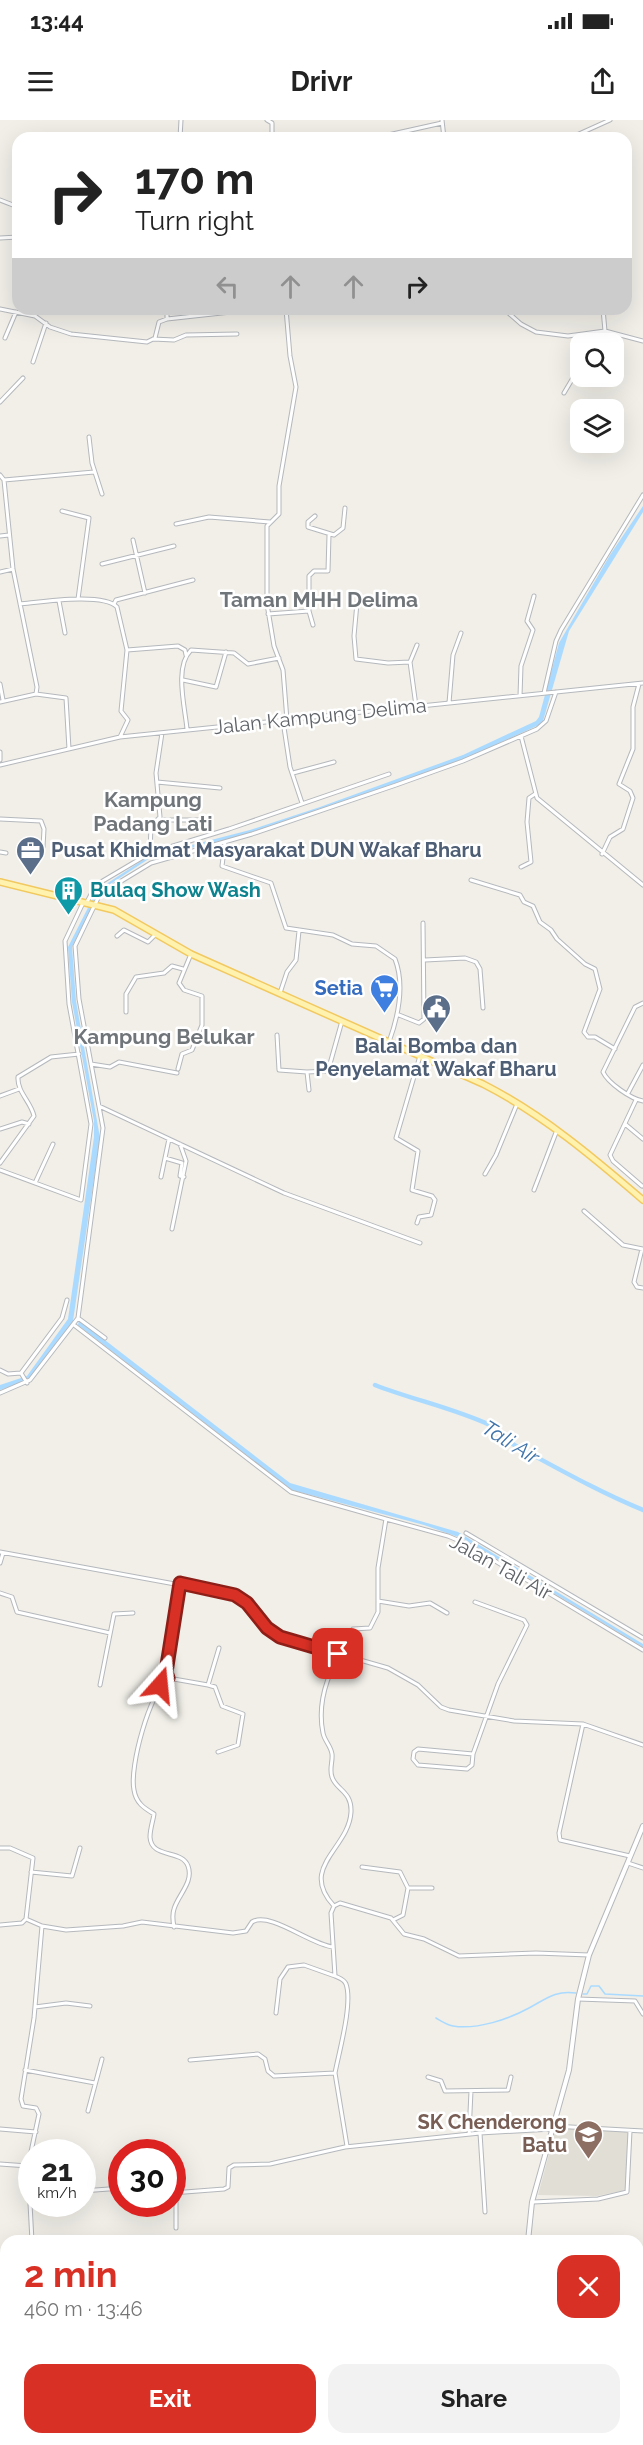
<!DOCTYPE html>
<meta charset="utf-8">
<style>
:root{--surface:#fff;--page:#f2f2f2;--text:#222;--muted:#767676;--accent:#d93025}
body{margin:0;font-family:Raleway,sans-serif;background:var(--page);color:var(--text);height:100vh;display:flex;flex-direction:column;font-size:22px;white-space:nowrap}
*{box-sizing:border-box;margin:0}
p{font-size:20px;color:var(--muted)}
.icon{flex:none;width:33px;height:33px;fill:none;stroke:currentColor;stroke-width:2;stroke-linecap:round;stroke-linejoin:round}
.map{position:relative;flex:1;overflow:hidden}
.sheet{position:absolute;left:0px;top:2115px;width:644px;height:210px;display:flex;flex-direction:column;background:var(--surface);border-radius:18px 18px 0 0;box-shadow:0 6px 24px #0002}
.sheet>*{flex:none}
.guide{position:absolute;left:12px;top:12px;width:620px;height:183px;border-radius:18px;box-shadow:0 6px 24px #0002;background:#fff;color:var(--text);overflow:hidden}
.controls{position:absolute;left:570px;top:213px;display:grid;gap:12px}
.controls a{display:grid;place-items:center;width:54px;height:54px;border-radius:12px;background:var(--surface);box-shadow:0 6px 24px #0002;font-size:30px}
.speed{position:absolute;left:18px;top:2019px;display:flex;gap:12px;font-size:30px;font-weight:700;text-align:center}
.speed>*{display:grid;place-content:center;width:78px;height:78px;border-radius:50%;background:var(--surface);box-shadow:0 6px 24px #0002;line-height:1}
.speed small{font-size:15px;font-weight:400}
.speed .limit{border:9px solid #d22;background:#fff;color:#111}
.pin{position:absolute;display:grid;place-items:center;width:51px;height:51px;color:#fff;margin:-26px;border-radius:12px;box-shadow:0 3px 9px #0006}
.me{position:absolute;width:66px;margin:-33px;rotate:18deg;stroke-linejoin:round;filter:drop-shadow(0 0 4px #0008)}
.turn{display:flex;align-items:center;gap:21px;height:126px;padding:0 24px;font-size:27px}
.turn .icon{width:78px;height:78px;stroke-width:2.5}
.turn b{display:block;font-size:42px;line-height:51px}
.lanes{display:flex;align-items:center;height:57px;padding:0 24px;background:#0003;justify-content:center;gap:30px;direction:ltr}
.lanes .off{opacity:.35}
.round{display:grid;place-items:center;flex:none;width:63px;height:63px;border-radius:18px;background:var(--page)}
.summary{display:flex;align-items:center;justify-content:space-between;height:102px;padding:0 24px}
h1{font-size:36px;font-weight:700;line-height:45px;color:var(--accent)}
.action{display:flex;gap:12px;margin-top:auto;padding:12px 24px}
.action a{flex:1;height:69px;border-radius:18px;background:var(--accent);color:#fff;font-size:24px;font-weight:700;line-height:69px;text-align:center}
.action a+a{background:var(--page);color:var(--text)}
.status{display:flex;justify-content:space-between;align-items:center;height:42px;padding:0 30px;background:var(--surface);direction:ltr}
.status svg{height:16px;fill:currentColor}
header{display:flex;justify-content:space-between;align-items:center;height:78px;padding:0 24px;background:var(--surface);font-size:27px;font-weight:700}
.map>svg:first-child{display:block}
.education{fill:#e1ded6}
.water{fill:#aadaff}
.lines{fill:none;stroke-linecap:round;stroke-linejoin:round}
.stream{stroke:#aadaff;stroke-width:1.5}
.canal{stroke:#aadaff;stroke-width:4.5}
.minor-casing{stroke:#b5b8bc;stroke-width:5}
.tertiary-casing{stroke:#b5b8bc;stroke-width:6}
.primary-casing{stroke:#f2c960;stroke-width:8}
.minor{stroke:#fff;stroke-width:3}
.tertiary{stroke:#fff;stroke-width:4}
.primary{stroke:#fff2af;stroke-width:5}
.route-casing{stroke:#8d1f18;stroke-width:15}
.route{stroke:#d93025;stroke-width:10}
.labels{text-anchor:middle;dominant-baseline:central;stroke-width:5;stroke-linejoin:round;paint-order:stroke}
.street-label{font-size:20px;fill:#5f6368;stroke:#fff}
.service-label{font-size:20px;font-weight:bold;fill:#4e5e75;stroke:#fff;text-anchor:start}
.culture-label{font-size:20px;font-weight:bold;fill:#0d838f;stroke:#fff;text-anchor:start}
.shop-label{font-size:20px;font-weight:bold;fill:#366cbe;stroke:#fff;text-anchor:end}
.education-label{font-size:20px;font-weight:bold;fill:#785e54;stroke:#fff;text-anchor:end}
.neighbourhood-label{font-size:21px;font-weight:bold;fill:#70757a;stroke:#fff}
.water-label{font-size:21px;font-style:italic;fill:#4174aa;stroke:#fff}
</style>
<div class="status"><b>13:44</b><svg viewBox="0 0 49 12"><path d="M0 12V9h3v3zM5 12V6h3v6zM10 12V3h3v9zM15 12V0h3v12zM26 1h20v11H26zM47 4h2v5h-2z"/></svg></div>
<header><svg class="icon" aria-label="menu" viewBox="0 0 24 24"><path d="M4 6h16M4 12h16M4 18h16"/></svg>Drivr<svg class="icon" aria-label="share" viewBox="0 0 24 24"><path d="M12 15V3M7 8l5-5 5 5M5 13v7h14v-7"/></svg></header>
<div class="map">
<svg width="643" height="2325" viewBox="0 0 643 2325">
<rect width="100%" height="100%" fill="#f1efe8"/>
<path class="education" d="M556,2008L628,2012L626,2070L597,2076L538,2075Z"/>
<path class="water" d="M643,386V392L569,511L543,601L539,605L462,640L252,713L150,738L100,771L72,827L76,881L100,1018L73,1201L30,1260L0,1270V1265L27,1256L68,1199L94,1017V1001L72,882L68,827L97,770L149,736L250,710L320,687L463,635L536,601L539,597L559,523L610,435Z
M79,1200L290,1363L458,1412L643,1524V1527L464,1419L424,1405L292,1370L78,1205Z"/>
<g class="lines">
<path class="stream" d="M583,1874H587L591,1866H599L605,1874L643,1876
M436,1898C441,1901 447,1905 453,1906C477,1910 509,1899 529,1888C546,1879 555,1870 576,1873"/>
<path class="canal" d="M375,1265C413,1280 454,1288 492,1306C503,1311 506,1321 516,1326C557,1348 599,1372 643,1390"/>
<defs>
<path id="minor" d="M267,0L272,3V18
M442,0L444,18
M180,18L181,0
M359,18L388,15L442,3
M570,18L610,0
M0,80L18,87
M0,118L18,117
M0,189L35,196L50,207L71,214L147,222L155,218L159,202L167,199L258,189
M167,189V199
M286,189L290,236L296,267L279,366V394L267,406V484L274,526L283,550L287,600
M504,189L521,204L536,212L568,216L605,211L643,221
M5,218L16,192
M153,219L174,220L186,215L237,214
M599,224L605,211L603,189
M33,242L46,203
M564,273L580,246
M0,282L23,258
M89,317L92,343L102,374
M0,355L4,360L13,449L37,567L36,574
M4,360L94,352
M62,391L89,398L78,479
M315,396L308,402V407L334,415L343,408L345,388
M176,404L209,397L270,402
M0,416L9,415
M133,420L145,473
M102,444L174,426
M0,452L13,449
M59,481L65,513
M357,483L354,516L356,539L388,543L410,542
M20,484C41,482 103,472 117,487L127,530L121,591L128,600L120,617
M114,484L116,480L193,460
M309,491L313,505
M268,494L309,491V456L314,451H328L329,415
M127,530L178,526L185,530L186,535
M183,560L216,567L226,532
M0,564L3,580
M544,573L556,521L561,510L643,375
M520,576L521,546L533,510L527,501L534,476
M0,582L36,574L66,578L69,629
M449,583L453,535L461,513
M416,586L410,542L417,525
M283,601L290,647L302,683
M187,609C185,587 174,547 191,530L234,533L248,544L279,538
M521,616L537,678L643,765
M0,632V640
M0,645L120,617L643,563
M293,653L334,642
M157,662L220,668
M0,699L41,701L44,709L43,727
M159,700H199
M225,722L222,746L271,763L286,808L333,815L352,824L376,826L395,839C405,865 398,897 389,922
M0,732L6,733
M150,732L151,706L160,697L156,653L162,613
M602,734L610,717L623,709L633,678L630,671L619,664L633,629V587L639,564
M521,747L531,742L527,702L529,678L535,674
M471,760L520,775L524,782L533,786L540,802L551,810L557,819L585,844L595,849L600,869L584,912L588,917H595L615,929
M87,782L96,765L150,733L229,709L389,654
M117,816L124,810L148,822L155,815
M425,840L465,838L476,842L480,849L483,888
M280,873L287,852L296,840L299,811
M643,883L635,887L603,952C608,963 631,979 643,981
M126,892V874L136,857L164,853L172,846L183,849
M399,895L419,903L424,899L423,803
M277,915L279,950L307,952
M91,944L110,947L119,942L177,953
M178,949L182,934L192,930L202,905V876L184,870L179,863L191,834
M309,970L307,952L328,951L342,901
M628,973L643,945
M0,976L19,969
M636,980L610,1035L613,1041L642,1066
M99,986L284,1073L420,1123
M625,1004L643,1019
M0,1009L22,1002L29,1004
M165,1038L182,1043L180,1056L184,1057
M0,1043L34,996C31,982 17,972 18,957L51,937L79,934
M0,1050L81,1080L91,1004L69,884L65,821L83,783
M485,1054L496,1035L517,984
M161,1057L169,1019
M35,1063L53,1024
M534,1070L557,1010
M584,1091L623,1125L643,1129
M417,1103L419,1097L431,1095L435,1080L432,1076L412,1070L418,1031L396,1018L420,936
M172,1109L186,1041L180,1024
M642,1129L634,1162L637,1167L643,1168
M78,1198L105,1218
M74,1205L291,1372L386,1399
M0,1250L8,1254L21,1253
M21,1253L62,1198L67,1180
M21,1253L27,1263
M0,1273L30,1260L78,1198L103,1008L79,879L75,826L100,774L151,743L252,714L396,665L463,641L537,609L546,601L556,572
M466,1413L643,1518
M0,1432L235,1475C252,1483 263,1505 280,1517L388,1548L418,1565L441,1587L449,1590L514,1601L583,1604L643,1625
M0,1443L3,1433
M180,1463L166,1552L168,1558L208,1565L219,1528
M0,1473L12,1477L17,1492L110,1513
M378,1481L409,1486L430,1483L447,1493
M168,1558C150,1572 129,1647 134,1670C136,1683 144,1688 154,1694C153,1701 150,1709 150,1717C151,1739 182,1729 188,1746C194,1762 178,1775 174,1789C172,1795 173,1802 174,1807
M100,1565L114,1494L133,1493
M208,1565L215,1567L222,1586L243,1594L238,1625L218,1632
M583,1604L559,1713L560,1720L630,1736
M473,1634L418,1629L414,1632L413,1639L418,1645L467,1649L472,1645L473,1634L498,1564L527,1505L524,1500L475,1482
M0,1728H10L33,1738L26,1799
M628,1743L643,1748
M362,1747L400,1752L408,1768
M31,1752L72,1756L80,1728
M334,1786C298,1747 349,1729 351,1692C352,1671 336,1670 332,1657C329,1649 333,1641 332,1634C331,1626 324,1620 323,1613C315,1574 335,1541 353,1509L370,1508L378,1492V1448L386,1399L448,1416L467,1424L643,1530
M26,1799L42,1806L66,1810L123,1806L142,1802L233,1813L246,1811L252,1802C270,1791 311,1825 333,1827
M393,1800L403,1795L408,1768H432
M0,1805L22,1803L26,1799
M578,1879L635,1881L643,1894
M35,1887L66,1883L90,1886
M276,1893L280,1859L288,1847L304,1845L335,1856L331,1793L334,1786L340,1783L391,1798L404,1814L424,1819L459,1836L536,1833L589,1835
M190,1940L258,1934L265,1939L268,1951L274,1956L335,1953C339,1932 353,1883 346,1864C344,1859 339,1858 335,1856
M25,1950L95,1963
M335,1953L347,2026
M428,1957L441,1961L445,1971L508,1970L511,1957
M88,1991L102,1939
M553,2006L643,2011
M0,2009L36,2012
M480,2013L485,2092
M469,2014L471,1971
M0,2044L28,2046
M82,2071L122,2068
M172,2073L224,2069L228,2067L229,2048L234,2045L270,2044L345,2027L480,2013L552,2009
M176,2074V2108
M533,2082L598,2079L627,2072L630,2011
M32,2121L28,2046L39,1994L36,1988L23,1986L21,1979L34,1898L42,1806
M638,2162L643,2161
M28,2319L30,2325
M123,2319V2325
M168,2319V2325
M487,2319L499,2325
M315,2325L317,2319
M548,2325L549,2319"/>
<path id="tertiary" d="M528,2121L532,2082L569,1950L578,1879L589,1835L643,1706
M515,2325V2319"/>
<path id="primary" d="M0,762L114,790L191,834L483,964C542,994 593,1037 643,1080"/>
</defs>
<use href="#minor" class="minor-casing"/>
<use href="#tertiary" class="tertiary-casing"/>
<use href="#primary" class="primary-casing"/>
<use href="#minor" class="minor"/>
<use href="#tertiary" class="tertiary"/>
<use href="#primary" class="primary"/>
</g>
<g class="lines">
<defs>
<path id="route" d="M160,1565L168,1558L166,1552L180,1463L235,1475L247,1483L267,1508L280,1517L338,1534"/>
</defs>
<use href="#route" class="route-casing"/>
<use href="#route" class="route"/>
</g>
<defs>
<symbol id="office-pin" viewBox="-11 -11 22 30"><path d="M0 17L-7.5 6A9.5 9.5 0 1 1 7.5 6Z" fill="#5c6f8a" stroke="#fff"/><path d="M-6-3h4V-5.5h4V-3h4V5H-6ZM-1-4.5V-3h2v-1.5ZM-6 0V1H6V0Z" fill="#fff"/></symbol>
<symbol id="building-pin" viewBox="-11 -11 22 30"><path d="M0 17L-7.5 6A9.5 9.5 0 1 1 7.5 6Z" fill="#0f9aa8" stroke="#fff"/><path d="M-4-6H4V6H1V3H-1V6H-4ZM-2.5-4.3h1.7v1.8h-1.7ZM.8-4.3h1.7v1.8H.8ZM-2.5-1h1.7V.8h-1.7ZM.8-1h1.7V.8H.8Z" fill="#fff"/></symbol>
<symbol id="supermarket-pin" viewBox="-11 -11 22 30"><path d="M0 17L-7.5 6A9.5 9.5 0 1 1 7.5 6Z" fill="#3f7fe0" stroke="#fff"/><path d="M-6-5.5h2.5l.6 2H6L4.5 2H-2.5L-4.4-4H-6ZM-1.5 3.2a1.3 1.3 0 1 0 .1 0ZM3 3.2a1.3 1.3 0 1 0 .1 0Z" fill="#fff"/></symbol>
<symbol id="civic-pin" viewBox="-11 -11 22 30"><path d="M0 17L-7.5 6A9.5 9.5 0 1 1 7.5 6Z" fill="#5c6f8a" stroke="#fff"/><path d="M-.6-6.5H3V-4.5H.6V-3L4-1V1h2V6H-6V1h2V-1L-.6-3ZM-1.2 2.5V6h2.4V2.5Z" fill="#fff"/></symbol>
<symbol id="school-pin" viewBox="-11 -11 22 30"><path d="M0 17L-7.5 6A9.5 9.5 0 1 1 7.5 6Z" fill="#8d6e63" stroke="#fff"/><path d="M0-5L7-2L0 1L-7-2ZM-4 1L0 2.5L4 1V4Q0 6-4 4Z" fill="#fff"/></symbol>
</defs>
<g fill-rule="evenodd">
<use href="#office-pin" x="14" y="714" width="33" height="45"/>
<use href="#building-pin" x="52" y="754" width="33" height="45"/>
<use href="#supermarket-pin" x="368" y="852" width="33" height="45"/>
<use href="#civic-pin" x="420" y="872" width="33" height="45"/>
<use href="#school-pin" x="572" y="1998" width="33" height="45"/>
</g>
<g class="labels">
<g class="street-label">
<text transform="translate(320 596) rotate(-6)">Jalan Kampung Delima</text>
<text transform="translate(501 1447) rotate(29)">Jalan Tali Air</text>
</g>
<g class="service-label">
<text x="51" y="730">Pusat Khidmat Masyarakat DUN Wakaf Bharu</text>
<text x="436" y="926" text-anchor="middle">Balai Bomba dan<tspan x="436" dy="23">Penyelamat Wakaf Bharu</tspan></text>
</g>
<g class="culture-label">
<text x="90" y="770">Bulaq Show Wash</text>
</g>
<g class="shop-label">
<text x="363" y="868">Setia</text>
</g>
<g class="education-label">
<text x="567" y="2002">SK Chenderong<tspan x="567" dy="23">Batu</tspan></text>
</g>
<g class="neighbourhood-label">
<text x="319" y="479">Taman MHH Delima</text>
<text x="153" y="679">Kampung<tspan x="153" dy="24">Padang Lati</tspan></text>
<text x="164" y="916">Kampung Belukar</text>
</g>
<g class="water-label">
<text transform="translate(511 1322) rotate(32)">Tali Air</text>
</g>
</g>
</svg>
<div class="controls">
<a><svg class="icon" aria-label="search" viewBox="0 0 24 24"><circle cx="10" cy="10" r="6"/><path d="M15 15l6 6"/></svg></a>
<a><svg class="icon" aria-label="layers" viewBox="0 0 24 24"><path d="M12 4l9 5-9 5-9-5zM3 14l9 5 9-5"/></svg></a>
</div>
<div class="speed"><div>21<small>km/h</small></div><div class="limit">30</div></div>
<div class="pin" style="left:338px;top:1534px;background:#d93025"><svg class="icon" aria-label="arrive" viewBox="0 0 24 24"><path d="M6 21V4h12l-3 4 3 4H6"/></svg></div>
<svg class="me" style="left:160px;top:1565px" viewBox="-20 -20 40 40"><path d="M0-17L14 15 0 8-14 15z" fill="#d93025" stroke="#fff" stroke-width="4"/></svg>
<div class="guide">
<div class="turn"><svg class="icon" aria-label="right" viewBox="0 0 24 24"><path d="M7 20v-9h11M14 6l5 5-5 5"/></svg><div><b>170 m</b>Turn right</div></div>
<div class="lanes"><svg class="icon off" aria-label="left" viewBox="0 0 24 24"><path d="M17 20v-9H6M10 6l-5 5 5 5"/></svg><svg class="icon off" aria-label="ahead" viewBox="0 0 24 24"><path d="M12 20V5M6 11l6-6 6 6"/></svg><svg class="icon off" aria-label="ahead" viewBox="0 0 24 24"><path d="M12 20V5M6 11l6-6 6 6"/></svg><svg class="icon" aria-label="right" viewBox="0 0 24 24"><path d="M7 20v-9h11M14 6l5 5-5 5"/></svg></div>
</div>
<section class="sheet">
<div class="summary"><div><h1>2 min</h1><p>460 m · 13:46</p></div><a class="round" style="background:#d93025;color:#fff"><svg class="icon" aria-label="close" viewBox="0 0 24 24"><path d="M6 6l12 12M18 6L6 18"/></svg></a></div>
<div class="action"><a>Exit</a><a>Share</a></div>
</section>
</div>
